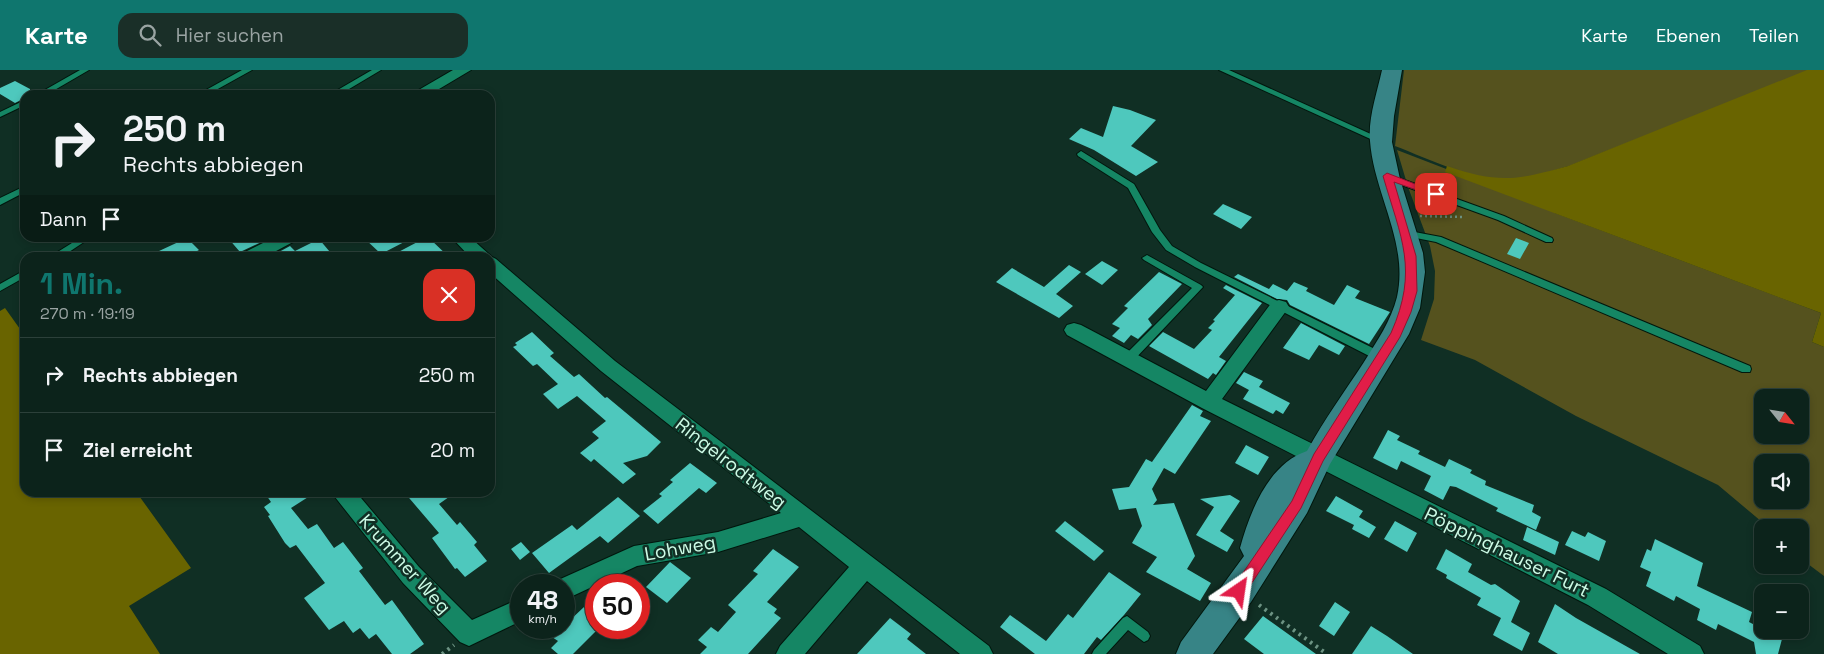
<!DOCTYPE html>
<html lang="de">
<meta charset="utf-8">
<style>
:root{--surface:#0c231b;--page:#1a2f28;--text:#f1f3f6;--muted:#9aa4a3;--line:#2c403a;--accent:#0f766e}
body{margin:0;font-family:"Space Grotesk",sans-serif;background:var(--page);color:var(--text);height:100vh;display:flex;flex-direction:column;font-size:19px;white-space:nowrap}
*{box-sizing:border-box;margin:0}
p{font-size:16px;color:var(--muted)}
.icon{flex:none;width:28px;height:28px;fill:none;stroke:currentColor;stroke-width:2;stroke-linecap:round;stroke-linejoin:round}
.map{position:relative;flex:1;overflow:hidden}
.panel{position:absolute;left:20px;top:182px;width:475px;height:245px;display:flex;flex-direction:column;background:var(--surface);border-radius:15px;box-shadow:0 2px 8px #0003,0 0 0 1px var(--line)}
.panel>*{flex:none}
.top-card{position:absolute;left:20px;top:20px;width:475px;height:152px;border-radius:15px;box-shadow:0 2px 8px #0003,0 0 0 1px var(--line);background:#0c231b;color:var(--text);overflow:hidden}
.needle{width:32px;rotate:120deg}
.controls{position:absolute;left:1754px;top:319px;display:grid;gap:10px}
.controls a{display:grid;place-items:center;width:55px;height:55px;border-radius:10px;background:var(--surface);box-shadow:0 2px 8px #0003,0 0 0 1px var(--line);font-size:25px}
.speed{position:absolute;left:510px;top:504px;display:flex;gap:10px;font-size:25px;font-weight:700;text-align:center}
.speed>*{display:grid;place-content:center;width:65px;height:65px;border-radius:50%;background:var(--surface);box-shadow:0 2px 8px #0003,0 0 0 1px var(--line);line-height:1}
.speed small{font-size:12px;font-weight:400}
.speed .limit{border:8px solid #d22;background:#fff;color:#111}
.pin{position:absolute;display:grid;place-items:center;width:42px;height:42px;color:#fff;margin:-21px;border-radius:10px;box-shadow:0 2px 8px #0006}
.me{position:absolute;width:55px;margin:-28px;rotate:32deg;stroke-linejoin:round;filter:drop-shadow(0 0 4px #0008)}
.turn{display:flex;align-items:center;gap:18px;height:105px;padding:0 20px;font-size:22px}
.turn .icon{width:65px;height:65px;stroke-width:2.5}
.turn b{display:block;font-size:35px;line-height:42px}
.then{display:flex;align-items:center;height:48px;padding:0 20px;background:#0003;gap:10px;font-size:19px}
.round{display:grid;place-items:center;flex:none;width:52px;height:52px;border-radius:15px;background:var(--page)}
.head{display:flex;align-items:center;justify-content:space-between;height:85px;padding:0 20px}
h1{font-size:30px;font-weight:700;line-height:38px;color:var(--accent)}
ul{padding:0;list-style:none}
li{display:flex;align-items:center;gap:15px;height:75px;padding:0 20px;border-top:1px solid var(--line)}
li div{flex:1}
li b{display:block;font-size:19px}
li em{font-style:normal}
header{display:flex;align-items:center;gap:30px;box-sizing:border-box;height:70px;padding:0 25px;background:var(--accent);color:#fff}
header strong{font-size:24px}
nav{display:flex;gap:28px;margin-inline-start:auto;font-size:18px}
.search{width:350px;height:45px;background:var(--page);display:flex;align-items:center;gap:12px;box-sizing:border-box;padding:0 18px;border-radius:15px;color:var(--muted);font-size:19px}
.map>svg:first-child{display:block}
.green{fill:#55521e;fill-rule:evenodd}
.forest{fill:#696400}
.building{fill:#4ec8bd}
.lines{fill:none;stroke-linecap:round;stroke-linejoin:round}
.service-casing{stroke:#00170d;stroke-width:2}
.minor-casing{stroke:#00170d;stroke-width:2}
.secondary-casing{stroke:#00170d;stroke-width:2}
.path-far1{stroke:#6d9383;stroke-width:2.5;stroke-dasharray:2 3;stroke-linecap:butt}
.path{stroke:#6d9383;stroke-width:4;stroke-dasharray:2.5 4.5;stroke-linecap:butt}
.service{fill:#158664;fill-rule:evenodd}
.minor{fill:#158664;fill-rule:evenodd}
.secondary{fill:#378486;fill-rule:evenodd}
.route{fill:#e11d48;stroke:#92132f}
.labels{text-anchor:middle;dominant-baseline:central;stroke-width:5;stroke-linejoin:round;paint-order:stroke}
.street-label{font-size:19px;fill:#cdfbe6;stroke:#102f24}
</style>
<header>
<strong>Karte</strong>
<div class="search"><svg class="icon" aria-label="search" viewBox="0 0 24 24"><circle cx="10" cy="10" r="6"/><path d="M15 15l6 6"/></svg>Hier suchen</div>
<nav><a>Karte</a><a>Ebenen</a><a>Teilen</a></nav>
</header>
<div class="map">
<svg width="1824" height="584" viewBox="0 0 1824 584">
<rect width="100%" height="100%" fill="#102f24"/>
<path class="green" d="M1404,0H1811L1569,96C1553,100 1537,107 1521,109C1478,114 1434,91 1395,76Z
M1397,80L1555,141V143L1571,149L1821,243L1812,272L1824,277V506L1800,488V458L1768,457L1718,415L1576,346L1475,290L1421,270L1434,229L1435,201L1430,176L1408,117ZM1762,328H1800V365H1762ZM1762,392H1800V430H1762Z"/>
<path class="forest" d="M1807,0H1824V277L1812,272L1821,243L1445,102L1447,96C1499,114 1517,110 1568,96Z
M5,238L25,266V422L137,423L191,498L129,536L160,584H0V241Z"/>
<path class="building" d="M15,11L30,19V25H25V28L15,33L0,24V18Z
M1113,36L1130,40L1156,50L1131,76L1158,92L1136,106L1094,80L1069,69L1081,58L1103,67Z
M1223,134L1252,147L1241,159L1213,144Z
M187,168L199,180L184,188H144Z
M228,168H270L240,182Z
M364,168H412L381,184Z
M425,168H429L450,188H387Z
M1516,168L1529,173L1520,189L1507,184Z
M319,169L335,188H268L290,176L295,181Z
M1102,191L1118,200L1102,215L1085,204Z
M1069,195L1081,202L1056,224L1073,236L1059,248L996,212L1012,198L1044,217Z
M1159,202L1182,214L1148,249L1152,255L1138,269L1131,265L1124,273L1112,266L1120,258L1112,254L1128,238L1124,236Z
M1238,204L1269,219L1273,214L1287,221L1294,212L1308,218L1306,221L1334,235L1347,215L1360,221L1355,228L1390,242L1369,274L1290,235L1287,230L1277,229L1234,207Z
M1226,215L1262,233L1219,287L1226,291L1216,305L1213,303L1208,309L1149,276L1163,262L1194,279L1212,260L1208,258L1215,251L1213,250L1235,225L1223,218Z
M1301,253L1345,276L1339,285L1319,275L1309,290L1283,278Z
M532,262L554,283L550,286L574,307L579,304L605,328L607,327L661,372L647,386L623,393L636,404L623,414L594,389L591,392L580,383L599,368L592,362L606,351L577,326L558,339L543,324L558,314L537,294L533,296L513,277L517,275L515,273Z
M1244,302L1263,311L1259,317L1290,333L1283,344L1276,340L1273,344L1243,329L1249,320L1236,313Z
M1192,335L1203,341L1200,346L1211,351L1175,404L1164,398L1152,419L1157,430L1153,435L1174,433L1195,486L1187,499L1211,513L1200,531L1146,502L1157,487L1132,473L1142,456L1136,438L1119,440L1112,419L1129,417L1146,389L1152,392Z
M1388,360L1400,366L1397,370L1420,381L1418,384L1445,397L1449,389L1472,400L1470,403L1486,411L1485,415L1534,435L1532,442L1541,447L1536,460L1496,441L1498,438L1456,417L1450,416L1443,430L1424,420L1431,406L1401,391L1397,400L1373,388Z
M1246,375L1269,387L1258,405L1235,393Z
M690,393L717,413L706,423L699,418L658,454L643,441L662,426L659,424L673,412L670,410Z
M264,422H316L291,438L308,459L317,454L334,478L343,472L363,498L359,501L385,535L392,530L424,574L410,584H392L376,564L369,569L360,558L353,563L344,551L329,560L304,528L325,513L296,475L290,478L285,473L268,446L270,445L264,437L271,432Z
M404,422H456L439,434L457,455L460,452L477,472L474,475L487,491L465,507L457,498L455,499L432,468L439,463Z
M1230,425L1240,431L1220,461L1234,470L1227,482L1196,465L1214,437L1200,429Z
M1336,426L1363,441L1359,447L1376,457L1369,468L1352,459L1354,455L1326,441Z
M618,427L640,446L608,473L600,466L549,503L532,483L572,455L577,460Z
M1065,451L1104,481L1094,491L1055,461Z
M1395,451L1417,463L1407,482L1384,469Z
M1527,457L1559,472L1555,485L1523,470Z
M1572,461L1585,467L1588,462L1606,471L1599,491L1565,475Z
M1655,469L1703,493L1697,516L1752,542L1749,552L1782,569L1778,584H1756L1754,572L1718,554L1716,560L1697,550L1700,539L1676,526L1674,531L1646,516L1651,502L1640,497L1647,479L1651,481Z
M521,472L530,482L520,490L511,479Z
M773,479L799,497L767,532L777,539L774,543L781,548L748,584H700L707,577L698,570L711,557L718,562L736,542L728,535L758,504L753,501Z
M1446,479L1472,494L1468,502L1491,515L1495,514L1520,531L1511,552L1530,563L1522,581L1493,565L1501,548L1477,535L1481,528L1446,508L1447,505L1436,499Z
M670,492L691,508L667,533L646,517Z
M1109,502L1141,524L1124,545L1101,570L1097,567L1084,584H1035L1000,557L1010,545L1046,571L1068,544L1073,548Z
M1335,532L1350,542L1334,566L1319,556Z
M1555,534L1576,548L1640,584H1558L1538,572Z
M584,537L596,547V561L573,584H558L551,578L558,571L552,567Z
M1263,546L1316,584H1264L1244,569Z
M890,548L911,564L907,569L926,584H857Z
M1371,556L1387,566L1413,584H1352Z"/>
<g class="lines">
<defs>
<path id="service" d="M80,0H89L46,25H36Z
M242,0H252L207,25H197Z
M372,0H381L339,25H329Z
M1219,0H1229L1384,70L1383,72H1377Z
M25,30V35L0,47V42Z
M1081,81L1134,114L1160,160L1172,176L1201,193L1385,284L1386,287L1385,290H1377L1195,197L1166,180L1152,162L1128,118L1078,86L1077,84Z
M1388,104L1504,146L1552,168L1553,170L1552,172H1546L1498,150L1385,109L1384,107Z
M25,116V122L0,135V128Z
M1404,160L1441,167L1750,296L1751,299L1750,302H1742L1436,172L1401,165L1400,163L1401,161Z
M80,168H90L60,188H48Z
M1147,185L1201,215L1203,217L1132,292H1124L1123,289L1124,286L1192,218L1144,190L1142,188Z
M25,200V207L0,221V214Z
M1127,546L1148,562L1150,566L1148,570L1144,572L1128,560L1106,584H1092L1094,580L1123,548Z"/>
<path id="minor" d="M453,0H471L429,25H410Z
M273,168H296L293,172L263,188H238L241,184Z
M452,168H471L492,187L496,189L615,291L989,576L993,584H960L867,511L805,584H776L780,576L849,497L799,457L718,482L637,496L564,530V515H554L556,511L634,476L718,462L781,443L601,301L490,203V188H471Z
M1279,230L1286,232L1289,237L1222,329L1606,519L1700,576L1704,584H1668L1588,535L1202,338L1067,265L1064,260L1067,255L1074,253L1081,255L1206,321L1272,232Z
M331,422H356L419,497L472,550L521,528V551L469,576L460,572L403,513Z"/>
<path id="secondary" d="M1382,0H1402L1394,46L1392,72L1400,109L1423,183L1425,202L1420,238L1409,264L1330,394L1307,443L1251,532L1213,584H1176L1181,572L1244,486L1240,478C1250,442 1268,394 1307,381C1324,350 1345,321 1364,292C1377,271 1391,251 1397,227C1409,173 1374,124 1370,71C1368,48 1377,23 1382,0Z"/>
</defs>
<use href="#service" class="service-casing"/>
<use href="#minor" class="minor-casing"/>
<use href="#secondary" class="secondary-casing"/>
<path class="path-far1" d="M1420,146L1463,147"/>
<path class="path" d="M1259,535L1327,584
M442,584L454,575"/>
<use href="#service" class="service"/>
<use href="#minor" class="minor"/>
<use href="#secondary" class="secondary"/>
</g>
<path class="route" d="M1387,103L1441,124L1436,127L1394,112L1416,186L1417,221L1411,242L1400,267L1323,391L1301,438L1244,525L1239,527L1234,525L1232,521L1234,516L1292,431L1314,384L1391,263C1419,200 1401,168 1383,106Z"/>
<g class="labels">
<g class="street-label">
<text transform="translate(731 393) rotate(38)">Ringelrodtweg</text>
<text transform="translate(680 478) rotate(-10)">Lohweg</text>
<text transform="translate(1507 482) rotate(26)">Pöppinghauser Furt</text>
<text transform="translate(405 494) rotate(48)">Krummer Weg</text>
</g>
</g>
</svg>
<div class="controls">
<a><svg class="needle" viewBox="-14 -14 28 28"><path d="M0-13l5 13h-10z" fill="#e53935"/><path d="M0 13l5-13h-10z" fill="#9aa4a3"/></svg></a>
<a><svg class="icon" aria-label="sound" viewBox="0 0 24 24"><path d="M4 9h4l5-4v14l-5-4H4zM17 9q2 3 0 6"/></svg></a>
<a>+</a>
<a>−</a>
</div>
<div class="speed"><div>48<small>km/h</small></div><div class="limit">50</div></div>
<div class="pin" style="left:1436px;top:124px;background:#d93025"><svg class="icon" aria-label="arrive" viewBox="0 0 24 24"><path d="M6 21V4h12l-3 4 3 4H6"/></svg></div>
<svg class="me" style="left:1239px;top:521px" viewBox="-20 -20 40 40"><path d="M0-17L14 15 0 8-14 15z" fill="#e11d48" stroke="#fff" stroke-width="4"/></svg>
<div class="top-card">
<div class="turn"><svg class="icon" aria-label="right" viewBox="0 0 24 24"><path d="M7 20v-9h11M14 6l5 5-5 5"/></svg><div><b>250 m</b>Rechts abbiegen</div></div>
<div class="then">Dann<svg class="icon" aria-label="arrive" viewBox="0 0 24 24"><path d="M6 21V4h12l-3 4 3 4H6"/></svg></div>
</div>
<section class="panel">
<div class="head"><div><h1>1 Min.</h1><p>270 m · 19:19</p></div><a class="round" style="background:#d93025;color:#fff"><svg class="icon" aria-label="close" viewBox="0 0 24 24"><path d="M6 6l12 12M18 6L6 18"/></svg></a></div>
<ul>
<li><svg class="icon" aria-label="right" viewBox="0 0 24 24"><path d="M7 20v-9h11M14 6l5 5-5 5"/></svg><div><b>Rechts abbiegen</b></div><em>250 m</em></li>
<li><svg class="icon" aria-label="arrive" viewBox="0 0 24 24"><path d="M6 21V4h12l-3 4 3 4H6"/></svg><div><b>Ziel erreicht</b></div><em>20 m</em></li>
</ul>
</section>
</div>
